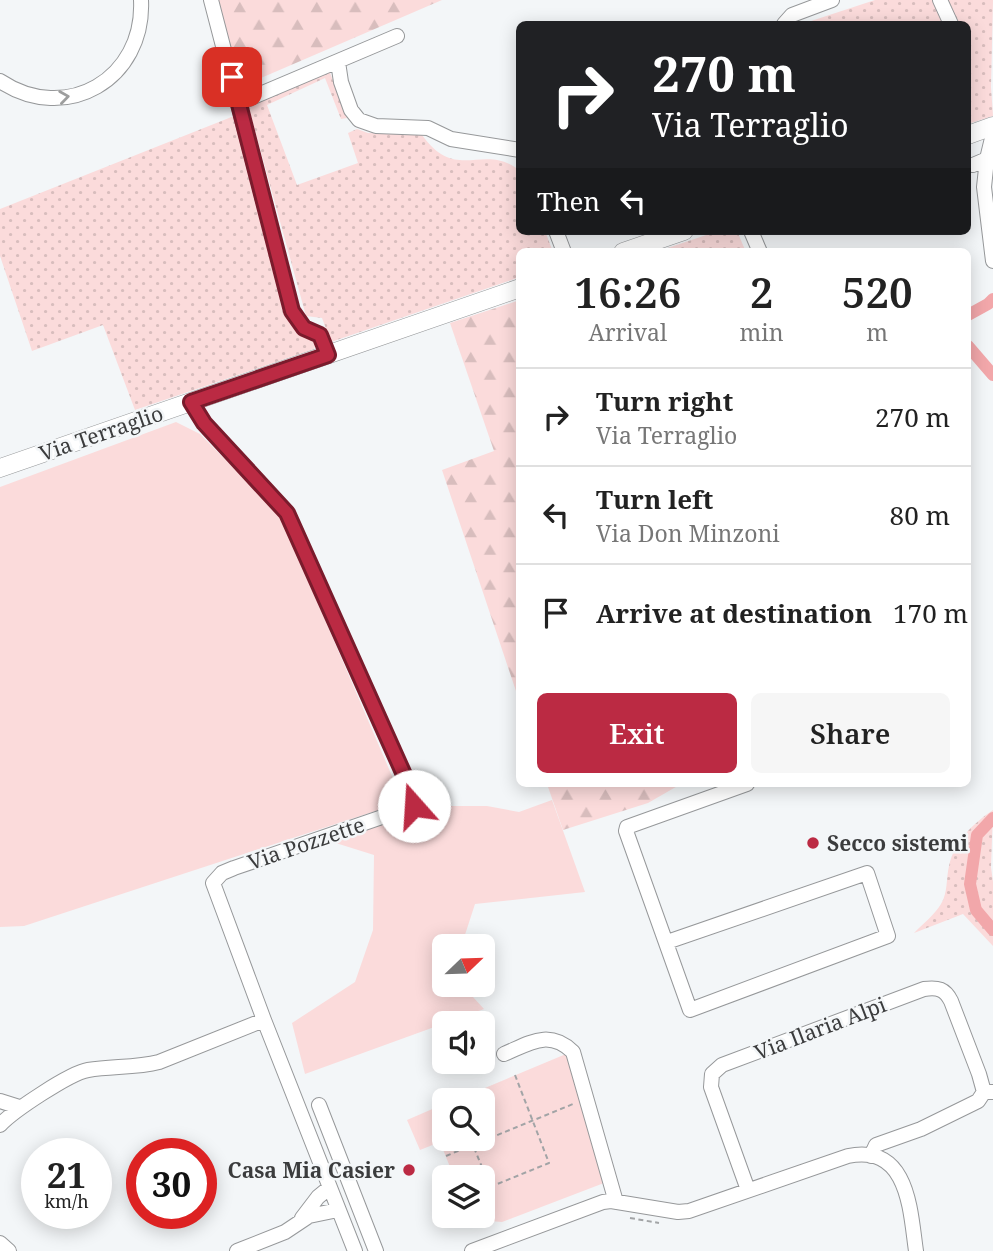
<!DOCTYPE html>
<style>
:root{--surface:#fff;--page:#f6f6f6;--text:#222;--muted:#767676;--line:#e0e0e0;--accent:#bb2a43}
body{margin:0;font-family:"Noto Serif",serif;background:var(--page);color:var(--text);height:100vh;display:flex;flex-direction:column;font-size:26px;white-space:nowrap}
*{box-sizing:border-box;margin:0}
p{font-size:23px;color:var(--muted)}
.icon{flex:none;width:38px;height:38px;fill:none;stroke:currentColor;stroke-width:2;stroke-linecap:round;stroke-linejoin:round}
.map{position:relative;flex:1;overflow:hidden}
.side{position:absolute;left:516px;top:248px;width:455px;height:539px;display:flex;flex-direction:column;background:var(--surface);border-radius:10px;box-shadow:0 4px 18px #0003}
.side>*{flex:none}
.banner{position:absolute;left:516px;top:21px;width:455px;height:214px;border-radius:10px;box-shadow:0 4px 18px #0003;background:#202124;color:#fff;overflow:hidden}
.needle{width:46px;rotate:67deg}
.buttons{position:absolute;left:432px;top:934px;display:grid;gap:14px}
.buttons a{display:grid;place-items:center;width:63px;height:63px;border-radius:10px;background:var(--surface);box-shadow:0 4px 18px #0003;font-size:35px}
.speed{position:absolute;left:21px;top:1138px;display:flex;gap:14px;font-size:35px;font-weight:700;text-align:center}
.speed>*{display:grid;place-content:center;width:91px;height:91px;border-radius:50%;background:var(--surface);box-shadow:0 4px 18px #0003;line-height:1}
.speed small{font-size:18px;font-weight:400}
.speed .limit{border:10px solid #d22;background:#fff;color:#111}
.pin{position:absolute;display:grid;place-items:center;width:60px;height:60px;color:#fff;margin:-30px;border-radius:14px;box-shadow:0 4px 10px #0006}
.me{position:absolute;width:77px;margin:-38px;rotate:341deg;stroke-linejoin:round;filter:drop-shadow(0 0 5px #0008)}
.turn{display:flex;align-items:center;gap:24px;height:147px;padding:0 21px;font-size:32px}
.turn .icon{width:91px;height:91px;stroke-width:2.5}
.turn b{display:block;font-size:49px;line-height:60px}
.then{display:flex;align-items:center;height:66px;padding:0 21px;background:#0003;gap:14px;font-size:26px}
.eta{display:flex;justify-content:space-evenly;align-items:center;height:119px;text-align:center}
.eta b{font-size:42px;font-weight:600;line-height:49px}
.cta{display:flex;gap:14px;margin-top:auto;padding:14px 21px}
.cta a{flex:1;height:80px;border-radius:10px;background:var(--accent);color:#fff;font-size:28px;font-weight:600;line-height:80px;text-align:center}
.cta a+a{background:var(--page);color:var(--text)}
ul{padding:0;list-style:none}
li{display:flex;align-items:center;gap:21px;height:98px;padding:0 21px;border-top:2px solid var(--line)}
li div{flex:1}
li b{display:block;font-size:26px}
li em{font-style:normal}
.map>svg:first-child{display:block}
.grass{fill:url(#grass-dots)}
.forest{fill:url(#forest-firs)}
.park{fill:#fbdbdb}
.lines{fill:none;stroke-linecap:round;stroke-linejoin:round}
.canal{stroke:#f2a7aa;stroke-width:12}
.minor-casing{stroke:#96989a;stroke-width:16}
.major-casing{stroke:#96989a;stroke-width:19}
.path{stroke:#a2a4a6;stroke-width:2;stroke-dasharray:5 3.5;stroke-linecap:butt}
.minor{stroke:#fff;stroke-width:14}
.major{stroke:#fff;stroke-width:18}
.oneway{stroke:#9d9e9e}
.route-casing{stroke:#7a1b2c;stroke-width:18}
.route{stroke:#bb2a43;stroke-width:12}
.poi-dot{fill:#bb2a43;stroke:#f3f6f8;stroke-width:2.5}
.labels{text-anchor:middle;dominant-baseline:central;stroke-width:5;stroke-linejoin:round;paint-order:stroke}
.street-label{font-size:21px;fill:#3b3c3d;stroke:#f3f6f8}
.poi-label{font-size:21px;font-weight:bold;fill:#3b3c3d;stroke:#f3f6f8;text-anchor:start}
</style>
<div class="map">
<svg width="993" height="1251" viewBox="0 0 993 1251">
<defs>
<pattern id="grass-dots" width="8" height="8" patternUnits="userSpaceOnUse" patternTransform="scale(1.75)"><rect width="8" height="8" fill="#fbdbdb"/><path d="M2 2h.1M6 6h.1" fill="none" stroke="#d8bdbd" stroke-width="1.8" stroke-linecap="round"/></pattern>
<pattern id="forest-firs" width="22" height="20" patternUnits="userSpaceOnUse" patternTransform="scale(1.75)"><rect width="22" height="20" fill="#fbdbdb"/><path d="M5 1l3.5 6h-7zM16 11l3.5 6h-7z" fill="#d8bdbd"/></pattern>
</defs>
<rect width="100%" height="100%" fill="#f3f6f8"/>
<path class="grass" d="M875,0H933L938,4L946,24H802Z
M946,0H993L991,87L993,116L968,124V24H956Z
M329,70L347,118L341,119L325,78L267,105L297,185L358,163L348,133L357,129L368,133L422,135C457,184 484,141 520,171V231H545L553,252H520V277L331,342L322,318L306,316L248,105Z
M234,116L290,324L314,338L316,343L314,349L135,410L103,325L32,351L0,256V209Z
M718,231H737L746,252H656Z
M993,810L991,867L993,882V946L963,914L914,933C923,924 935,914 941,904C948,893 946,878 949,866C954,841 974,823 993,810Z"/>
<path class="forest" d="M217,0H442L240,87Z
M520,300V703L442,470L494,451L450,323Z
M547,784H681L648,803L563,830Z"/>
<path class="park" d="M176,422L200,434L280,515L401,797L400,803L24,926L0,927V487Z
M424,800L447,806H487L519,812L552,800L585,892L475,904L461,947H444V985H462L484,1009L305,1074L292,1023L355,982L373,930L374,855L323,839L390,816Z
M566,1054L604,1183L502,1222L490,1221L483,1202V1178H444V1207L434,1181L452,1172L440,1142L420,1150L407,1120L444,1104V1139H483V1101H454Z"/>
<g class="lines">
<path class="canal" d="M968,315L988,304L993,299
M968,346L993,375
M993,818L977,835L970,884L976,910L993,930"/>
<defs>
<path id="minor" d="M211,0L292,311L304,328L320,335L328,355
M940,0L951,24
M784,24L792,15L832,0
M338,62L341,82L351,110L359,120L376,126L428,128L451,139L520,150
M0,81C66,125 145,79 141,0
M239,103L397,36
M987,159L984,187L993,261
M973,165L987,159L993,134
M556,231L564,252
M751,231L760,252
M191,402L204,423L287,513L414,797V806L234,868L222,873L213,883L264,1020L355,1251
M667,942L867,873L888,936L690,1010L626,831L627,827L747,784
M504,1054C530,1043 549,1029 573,1052L616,1202
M0,1101L19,1107
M319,1105L376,1251
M0,1125C13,1111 70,1073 88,1070C112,1066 136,1068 159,1062L264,1020
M871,1156L876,1145L921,1129L972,1104L978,1101L984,1092H992
M748,1190L711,1087L712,1074L722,1065L924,989C938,987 945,989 951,1001L979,1074L984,1092
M302,1218L318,1197L329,1188
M0,1243L9,1251
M237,1251L285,1232L309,1216L338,1210
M472,1251L603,1202L611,1201L678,1212L689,1211L848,1156C909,1144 910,1210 916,1251"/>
<path id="major" d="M968,135L993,126
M623,252L684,231
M0,468L520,288"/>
</defs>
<use href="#minor" class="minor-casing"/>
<use href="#major" class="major-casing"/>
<path class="path" d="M515,1075L549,1163L490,1187L473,1145L573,1104
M446,1156L472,1145
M630,1218L659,1223"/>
<use href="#minor" class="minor"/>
<use href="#major" class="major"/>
</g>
<defs><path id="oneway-chevron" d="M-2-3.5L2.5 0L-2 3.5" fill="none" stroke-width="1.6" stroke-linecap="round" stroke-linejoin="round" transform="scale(1.75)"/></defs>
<use class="oneway" href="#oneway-chevron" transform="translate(64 97) rotate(-8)"/>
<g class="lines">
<defs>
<path id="route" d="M232,77L292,311L304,328L320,335L328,355L191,402L204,423L287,513L414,797V806"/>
</defs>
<use href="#route" class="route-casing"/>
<use href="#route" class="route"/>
</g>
<g class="poi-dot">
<circle cx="813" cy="843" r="7"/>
<circle cx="409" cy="1170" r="7"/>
</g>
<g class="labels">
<g class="street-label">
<text transform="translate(101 433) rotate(-19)">Via Terraglio</text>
<text transform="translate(306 843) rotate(-19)">Via Pozzette</text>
<text transform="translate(820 1028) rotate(-21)">Via Ilaria Alpi</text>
</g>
<g class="poi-label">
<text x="827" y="843">Secco sistemi</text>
<text x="395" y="1170" text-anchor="end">Casa Mia Casier</text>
</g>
</g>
</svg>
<div class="buttons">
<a><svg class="needle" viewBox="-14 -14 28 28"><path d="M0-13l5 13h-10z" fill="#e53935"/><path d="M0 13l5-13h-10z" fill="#767676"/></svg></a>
<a><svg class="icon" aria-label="sound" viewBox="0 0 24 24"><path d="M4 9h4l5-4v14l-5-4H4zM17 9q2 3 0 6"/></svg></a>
<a><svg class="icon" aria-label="search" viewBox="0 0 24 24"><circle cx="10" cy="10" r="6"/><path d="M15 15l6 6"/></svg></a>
<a><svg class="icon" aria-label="layers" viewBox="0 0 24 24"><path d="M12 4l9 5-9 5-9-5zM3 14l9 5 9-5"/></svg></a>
</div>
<div class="speed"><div>21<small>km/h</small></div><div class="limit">30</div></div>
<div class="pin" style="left:232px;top:77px;background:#d93025"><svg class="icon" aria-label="arrive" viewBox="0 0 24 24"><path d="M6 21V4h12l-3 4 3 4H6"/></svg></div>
<svg class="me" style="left:414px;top:806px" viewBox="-20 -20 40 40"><circle r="19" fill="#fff"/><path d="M0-13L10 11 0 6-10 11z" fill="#bb2a43"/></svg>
<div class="banner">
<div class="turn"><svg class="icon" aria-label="right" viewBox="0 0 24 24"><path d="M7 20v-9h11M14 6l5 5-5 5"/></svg><div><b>270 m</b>Via Terraglio</div></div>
<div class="then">Then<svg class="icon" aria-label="left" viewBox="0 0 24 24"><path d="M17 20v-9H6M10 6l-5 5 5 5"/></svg></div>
</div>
<section class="side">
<div class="eta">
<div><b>16:26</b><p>Arrival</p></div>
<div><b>2</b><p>min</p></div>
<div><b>520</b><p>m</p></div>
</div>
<ul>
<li><svg class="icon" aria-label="right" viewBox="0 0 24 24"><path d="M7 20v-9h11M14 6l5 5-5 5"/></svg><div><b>Turn right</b><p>Via Terraglio</p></div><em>270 m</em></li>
<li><svg class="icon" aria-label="left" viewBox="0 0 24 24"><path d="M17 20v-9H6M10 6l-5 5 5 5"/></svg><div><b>Turn left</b><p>Via Don Minzoni</p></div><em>80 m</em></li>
<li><svg class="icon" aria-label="arrive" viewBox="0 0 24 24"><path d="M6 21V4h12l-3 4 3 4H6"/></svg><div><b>Arrive at destination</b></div><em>170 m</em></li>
</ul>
<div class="cta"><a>Exit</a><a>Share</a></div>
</section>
</div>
